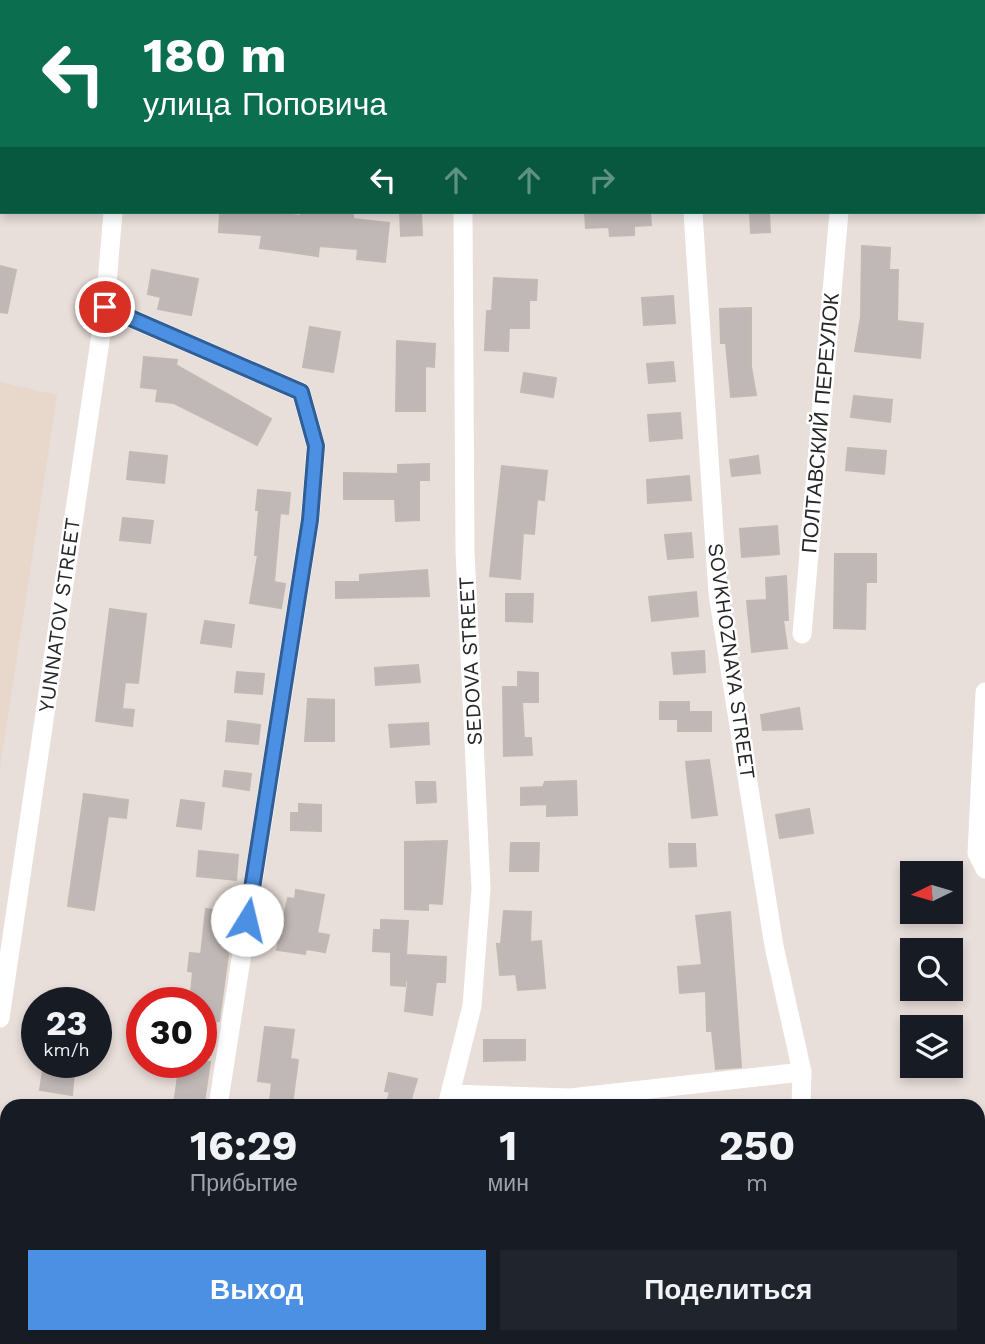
<!DOCTYPE html>
<html lang="ru">
<meta charset="utf-8">
<style>
:root{--surface:#171b24;--page:#20242c;--text:#f1f3f6;--muted:#9ea1a6;--accent:#4b90e3}
body{margin:0;font-family:"Work Sans",sans-serif;background:var(--page);color:var(--text);height:100vh;display:flex;flex-direction:column;font-size:26px;white-space:nowrap}
*{box-sizing:border-box;margin:0}
p{font-size:23px;color:var(--muted)}
.icon{flex:none;width:38px;height:38px;fill:none;stroke:currentColor;stroke-width:2;stroke-linecap:round;stroke-linejoin:round}
.map{position:relative;flex:1;overflow:hidden}
.drawer{position:absolute;left:0px;top:1099px;width:985px;height:245px;display:flex;flex-direction:column;background:var(--surface);border-radius:21px 21px 0 0;box-shadow:0 4px 10px #0003}
.drawer>*{flex:none}
.top-card{position:absolute;left:0px;top:0px;width:985px;height:214px;box-shadow:0 4px 10px #0003;background:#0b6e4f;color:#fff;overflow:hidden}
.needle{width:46px;rotate:265deg}
.fabs{position:absolute;left:900px;top:861px;display:grid;gap:14px}
.fabs a{display:grid;place-items:center;width:63px;height:63px;border-radius:0px;background:var(--surface);box-shadow:0 4px 10px #0003;font-size:35px}
.speed{position:absolute;left:21px;top:987px;display:flex;gap:14px;font-size:35px;font-weight:700;text-align:center}
.speed>*{display:grid;place-content:center;width:91px;height:91px;border-radius:50%;background:var(--surface);box-shadow:0 4px 10px #0003;line-height:1}
.speed small{font-size:18px;font-weight:400}
.speed .limit{border:10px solid #d22;background:#fff;color:#111}
.pin{position:absolute;display:grid;place-items:center;width:60px;height:60px;color:#fff;margin:-30px;border:4px solid #fff;border-radius:50%;box-shadow:0 2px 7px #0007}
.me{position:absolute;width:77px;margin:-38px;rotate:9deg;stroke-linejoin:round;filter:drop-shadow(0 0 5px #0008)}
.turn{display:flex;align-items:center;gap:24px;height:147px;padding:0 28px;font-size:32px}
.turn .icon{width:91px;height:91px;stroke-width:2.5}
.turn b{display:block;font-size:49px;line-height:60px}
.lanes{display:flex;align-items:center;height:66px;padding:0 28px;background:#0003;justify-content:center;gap:35px;direction:ltr}
.lanes .off{opacity:.35}
.eta{display:flex;justify-content:space-evenly;align-items:center;height:119px;text-align:center}
.eta b{font-size:42px;font-weight:700;line-height:49px}
.action{display:flex;gap:14px;margin-top:auto;padding:14px 28px}
.action a{flex:1;height:80px;border-radius:0px;background:var(--accent);color:#fff;font-size:28px;font-weight:700;line-height:80px;text-align:center}
.action a+a{background:var(--page);color:var(--text)}
.map>svg:first-child{display:block}
.education{fill:#e8d7cb}
.building{fill:#c0b8b6;stroke:#c2b9b4;stroke-width:2}
.lines{fill:none;stroke-linecap:round;stroke-linejoin:round}
.minor{stroke:#fff;stroke-width:19}
.route-casing{stroke:#315e94;stroke-width:18}
.route{stroke:#4b90e3;stroke-width:12}
.labels{text-anchor:middle;dominant-baseline:central;stroke-width:5;stroke-linejoin:round;paint-order:stroke}
.street-label{font-size:21px;fill:#272727;stroke:#fff}
</style>
<div class="map">
<svg width="985" height="1344" viewBox="0 0 985 1344">
<rect width="100%" height="100%" fill="#e8deda"/>
<path class="education" d="M0,382L57,395L0,768Z"/>
<path class="building" d="M220,212H269L301,216V212H353V219L389,223L385,262L357,259L358,249L319,246L318,256L260,248L262,235L219,232Z
M400,212H421L422,235L401,236Z
M585,212H650L651,225L634,226V235L610,236L609,227L586,228Z
M750,212H769L770,232L751,233Z
M862,246L890,248L889,270H898L897,321L923,324L920,358L855,351L861,317Z
M0,266L16,270L7,313L0,312Z
M152,270L198,279L191,315L158,309L161,297L148,294Z
M494,278L537,280L536,300H529V328H509L508,351L485,350L487,311H492Z
M673,296L675,323L644,325L642,298Z
M751,308V367L756,395L731,397L726,343H721L720,309Z
M310,327L340,332L333,372L303,367Z
M397,341L435,344L434,367L425,366V411H396Z
M144,357L177,360L176,365L271,419L257,445L174,403L156,401L158,389L141,387Z
M673,362L675,381L649,383L647,364Z
M524,373L556,378L553,397L521,392Z
M854,396L892,400L890,422L851,417Z
M680,413L682,438L650,441L648,415Z
M848,448L886,451L884,474L846,470Z
M130,452L167,456L164,483L127,479Z
M758,456L760,473L732,476L730,460Z
M429,464V480H419V520L396,521L395,499H344V473L398,474V465Z
M502,466L547,471L544,500L537,499L534,534L523,533L520,579L490,576Z
M689,476L691,500L648,503L647,480Z
M258,490L290,493L288,514L280,513L274,582L285,584L281,608L250,603L258,555H255L259,510H256Z
M123,518L153,521L150,543L120,540Z
M777,526L779,554L742,557L740,529Z
M691,533L693,557L668,559L665,535Z
M835,554H876V582H866L865,629L834,628Z
M427,570L429,596L336,598V582H360V575Z
M786,576L788,620H783L787,648L752,652L747,601L767,600L766,578Z
M696,592L698,616L652,621L649,597Z
M506,594H533L532,622L506,621Z
M110,609L146,614L138,683L125,682L122,709L134,710L132,726L96,721Z
M205,621L234,625L231,647L201,643Z
M704,651L705,672L674,674L672,653Z
M418,665L420,682L376,685L375,668Z
M237,672L264,674L262,694L235,692Z
M518,672L538,673V702H522L524,738H531L532,755L504,756L503,687H518Z
M308,699L334,700V741H305Z
M660,702H689V712H711V731H678V719H660Z
M799,708L802,729L763,730L761,715Z
M228,721L260,725L258,744L226,741Z
M428,723L429,744L391,747L389,725Z
M709,760L717,815L692,818L686,762Z
M225,771L251,774L249,790L223,786Z
M576,781L577,815L547,816V804L521,805V788L543,787L545,782Z
M416,782H435L436,802L417,803Z
M84,794L128,800L126,818L108,816L94,910L68,906Z
M181,800L204,803L201,829L177,826Z
M299,804L321,805V831L291,830V813H299Z
M809,809L813,833L780,838L776,815Z
M447,841L442,904L428,903V910L405,909V842Z
M511,843H539L538,871H510Z
M669,844H695L696,866L670,867Z
M199,851L238,855L236,880L197,876Z
M296,890L324,895L317,933L329,935L325,952L306,949L305,954L277,950L288,898L295,899Z
M206,909L234,912L219,1021H216L211,1055L201,1054V1003H190L193,972L188,971L190,953L201,954Z
M504,911L531,912L530,942L541,941L545,988L518,990L516,974L500,975L497,944H501Z
M730,912L741,1067L716,1069L712,1031H707L706,991L680,993L678,967L702,965L696,916Z
M381,920L408,921L406,955L446,957L445,982H436L432,1015L405,1011L408,981H405V986L391,985V952L373,951L374,930H381Z
M265,1027L294,1030L290,1059L298,1060L292,1104L270,1101L272,1083L258,1081Z
M484,1040H525V1060L484,1061Z
M180,1062H210L204,1102L191,1100L190,1106L174,1104Z
M43,1070L74,1074L72,1095L40,1090Z
M389,1073L417,1079L409,1106H386L390,1092L385,1091Z"/>
<g class="lines">
<path class="minor" d="M452,0V2
M119,2V0
M865,2V0
M984,174H985
M693,212L718,594L774,946L802,1072L801,1106
M105,307L301,392L316,446L310,520L218,1106
M802,634L839,212
M985,692L977,853L985,869
M0,1018L105,307L113,212
M450,1094L570,1098L802,1072
M447,1106L472,1006L481,889L465,551L463,212
M181,1344L182,1337
M346,1344L350,1337
M728,1344L730,1337"/>
</g>
<g class="lines">
<defs>
<path id="route" d="M105,307L301,392L316,446L310,520L247,920"/>
</defs>
<use href="#route" class="route-casing"/>
<use href="#route" class="route"/>
</g>
<g class="labels">
<g class="street-label">
<text transform="translate(820 423) rotate(-85)">ПОЛТАВСКИЙ ПЕРЕУЛОК</text>
<text transform="translate(59 615) rotate(-82)">YUNNATOV STREET</text>
<text transform="translate(470 661) rotate(-93)">SEDOVA STREET</text>
<text transform="translate(732 661) rotate(82)">SOVKHOZNAYA STREET</text>
</g>
</g>
</svg>
<div class="fabs">
<a><svg class="needle" viewBox="-14 -14 28 28"><path d="M0-13l5 13h-10z" fill="#e53935"/><path d="M0 13l5-13h-10z" fill="#9ea1a6"/></svg></a>
<a><svg class="icon" aria-label="search" viewBox="0 0 24 24"><circle cx="10" cy="10" r="6"/><path d="M15 15l6 6"/></svg></a>
<a><svg class="icon" aria-label="layers" viewBox="0 0 24 24"><path d="M12 4l9 5-9 5-9-5zM3 14l9 5 9-5"/></svg></a>
</div>
<div class="speed"><div>23<small>km/h</small></div><div class="limit">30</div></div>
<div class="pin" style="left:105px;top:307px;background:#d93025"><svg class="icon" aria-label="arrive" viewBox="0 0 24 24"><path d="M6 21V4h12l-3 4 3 4H6"/></svg></div>
<svg class="me" style="left:247px;top:920px" viewBox="-20 -20 40 40"><circle r="19" fill="#fff"/><path d="M0-13L10 11 0 6-10 11z" fill="#4b90e3"/></svg>
<div class="top-card">
<div class="turn"><svg class="icon" aria-label="left" viewBox="0 0 24 24"><path d="M17 20v-9H6M10 6l-5 5 5 5"/></svg><div><b>180 m</b>улица Поповича</div></div>
<div class="lanes"><svg class="icon" aria-label="left" viewBox="0 0 24 24"><path d="M17 20v-9H6M10 6l-5 5 5 5"/></svg><svg class="icon off" aria-label="ahead" viewBox="0 0 24 24"><path d="M12 20V5M6 11l6-6 6 6"/></svg><svg class="icon off" aria-label="ahead" viewBox="0 0 24 24"><path d="M12 20V5M6 11l6-6 6 6"/></svg><svg class="icon off" aria-label="right" viewBox="0 0 24 24"><path d="M7 20v-9h11M14 6l5 5-5 5"/></svg></div>
</div>
<section class="drawer">
<div class="eta">
<div><b>16:29</b><p>Прибытие</p></div>
<div><b>1</b><p>мин</p></div>
<div><b>250</b><p>m</p></div>
</div>
<div class="action"><a>Выход</a><a>Поделиться</a></div>
</section>
</div>
